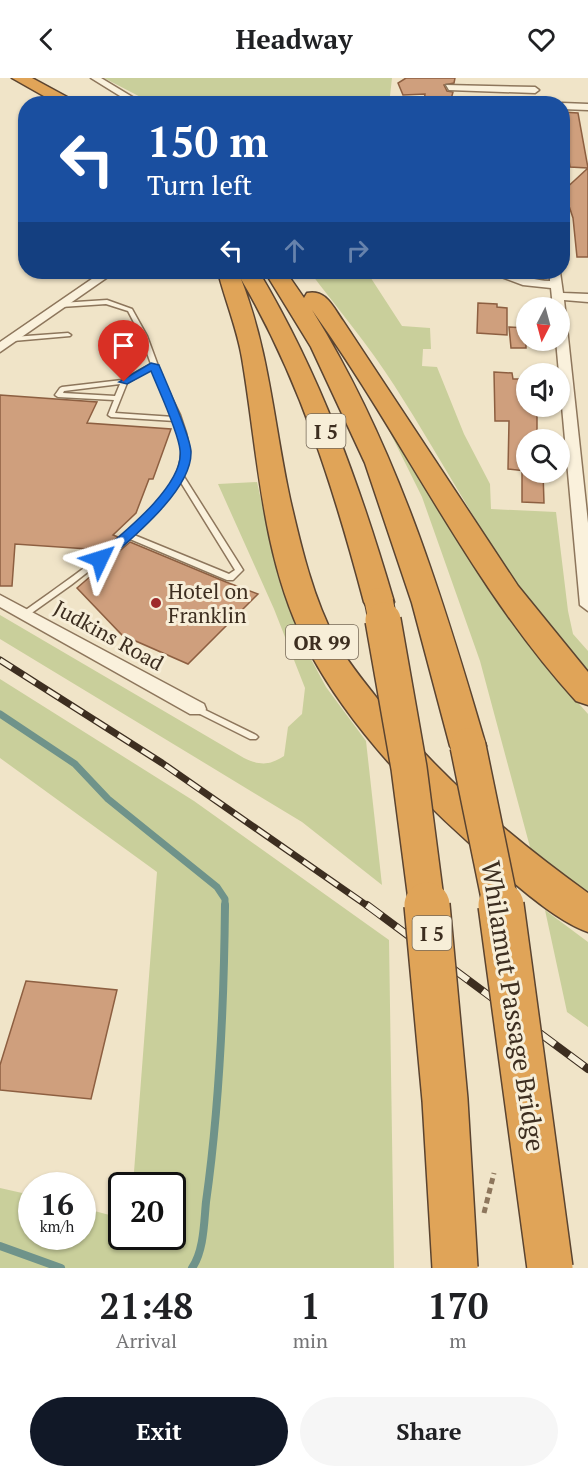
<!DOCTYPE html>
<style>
:root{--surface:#fff;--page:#f6f6f6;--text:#202124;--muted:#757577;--accent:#111827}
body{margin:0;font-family:"PT Serif",serif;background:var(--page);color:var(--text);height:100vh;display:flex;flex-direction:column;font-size:22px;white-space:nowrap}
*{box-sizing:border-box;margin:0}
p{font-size:20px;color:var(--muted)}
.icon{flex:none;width:33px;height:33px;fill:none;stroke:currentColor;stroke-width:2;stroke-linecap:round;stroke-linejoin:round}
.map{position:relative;height:1190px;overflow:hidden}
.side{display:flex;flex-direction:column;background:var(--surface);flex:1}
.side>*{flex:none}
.banner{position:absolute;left:18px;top:18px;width:552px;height:183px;border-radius:24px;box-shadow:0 2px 4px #0004;background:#1a4fa0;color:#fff;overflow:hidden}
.needle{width:39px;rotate:186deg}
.fabs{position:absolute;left:516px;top:219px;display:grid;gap:12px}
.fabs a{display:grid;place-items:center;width:54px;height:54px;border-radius:50%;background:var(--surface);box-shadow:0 2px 4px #0004;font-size:30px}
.speed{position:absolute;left:18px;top:1094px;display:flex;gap:12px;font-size:30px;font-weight:700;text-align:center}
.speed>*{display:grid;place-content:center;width:78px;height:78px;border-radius:50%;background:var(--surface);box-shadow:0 2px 4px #0004;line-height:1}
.speed small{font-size:15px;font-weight:400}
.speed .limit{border:3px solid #111;border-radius:9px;background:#fff;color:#111}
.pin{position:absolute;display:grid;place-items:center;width:51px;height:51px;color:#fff;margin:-62px -26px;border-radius:50% 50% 50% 0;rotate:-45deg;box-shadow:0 0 6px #0007}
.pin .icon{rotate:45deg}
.me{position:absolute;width:66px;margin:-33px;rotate:49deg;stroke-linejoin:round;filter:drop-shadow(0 0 4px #0008)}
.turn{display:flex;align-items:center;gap:21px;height:126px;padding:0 30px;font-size:27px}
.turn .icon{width:78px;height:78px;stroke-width:2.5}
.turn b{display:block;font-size:42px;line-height:51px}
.lanes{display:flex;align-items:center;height:57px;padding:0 30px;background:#0003;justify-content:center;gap:30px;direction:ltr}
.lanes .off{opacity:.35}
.eta{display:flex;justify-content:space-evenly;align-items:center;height:102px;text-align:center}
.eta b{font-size:36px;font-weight:800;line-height:42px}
.cta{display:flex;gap:12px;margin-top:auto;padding:12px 30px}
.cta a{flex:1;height:69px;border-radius:36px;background:var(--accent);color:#fff;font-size:24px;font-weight:800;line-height:69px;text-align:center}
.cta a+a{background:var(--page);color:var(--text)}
header{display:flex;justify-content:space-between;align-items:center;height:78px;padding:0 30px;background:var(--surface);font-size:27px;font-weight:800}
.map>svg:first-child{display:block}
.green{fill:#c9cf9b}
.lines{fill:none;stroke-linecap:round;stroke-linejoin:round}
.stream-far1{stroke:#6f938a;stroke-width:7}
.stream{stroke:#6f938a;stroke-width:8}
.building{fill:#cf9f7d;stroke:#8d5f41;stroke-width:1.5}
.service-casing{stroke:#8d765c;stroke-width:3}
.minor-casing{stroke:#8d765c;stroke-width:3}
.motorway-casing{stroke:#5b4430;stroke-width:3}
.path{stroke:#8d765c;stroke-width:5;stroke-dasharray:6 4;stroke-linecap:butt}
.service{fill:#faf1dc;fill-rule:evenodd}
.minor{fill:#faf1dc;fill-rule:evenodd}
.motorway{fill:#e0a458;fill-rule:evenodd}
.rail-far1-casing{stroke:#3d2e20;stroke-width:7}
.rail-casing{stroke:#3d2e20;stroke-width:8}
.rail-far1{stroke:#f7eed8;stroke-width:4.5;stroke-dasharray:14;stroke-linecap:butt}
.rail{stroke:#f7eed8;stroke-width:6;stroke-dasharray:18;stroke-linecap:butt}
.motorway-bridge-far2-casing{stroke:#5b4430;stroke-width:30;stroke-linecap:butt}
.motorway-bridge-far1-casing{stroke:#5b4430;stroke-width:38;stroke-linecap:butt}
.motorway-bridge-casing{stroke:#5b4430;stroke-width:48;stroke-linecap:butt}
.motorway-bridge-far2{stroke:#e0a458;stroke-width:28}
.motorway-bridge-far1{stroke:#e0a458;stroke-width:35}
.motorway-bridge{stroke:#e0a458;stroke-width:45}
.route{fill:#1a73e8;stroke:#114b97;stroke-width:1.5}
.poi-dot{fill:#9e2a2b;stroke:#f7eed8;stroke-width:2}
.labels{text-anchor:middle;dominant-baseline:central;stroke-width:6;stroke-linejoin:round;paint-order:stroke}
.shield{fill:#f7eed8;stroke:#756857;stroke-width:1.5}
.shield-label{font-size:20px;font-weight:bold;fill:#3d2e20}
.poi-label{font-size:21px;fill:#3d2e20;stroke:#f7eed8;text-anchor:start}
.street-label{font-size:21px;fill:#3d2e20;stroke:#f7eed8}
.near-street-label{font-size:26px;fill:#3d2e20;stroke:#f7eed8}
</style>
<header><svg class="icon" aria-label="back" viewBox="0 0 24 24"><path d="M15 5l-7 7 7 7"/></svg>Headway<svg class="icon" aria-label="heart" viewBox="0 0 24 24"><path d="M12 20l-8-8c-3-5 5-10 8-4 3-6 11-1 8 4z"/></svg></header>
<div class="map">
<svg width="588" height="1190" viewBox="0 0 588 1190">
<rect width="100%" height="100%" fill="#f0e4c8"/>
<path class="green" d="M104,0H392L390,18L408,25H152Z
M310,194H367L402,248L430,250L431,271H423L422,288L437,289L464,356L490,406L491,431L556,434L568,533L573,556L588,573V593C507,510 456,403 394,307C369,268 338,231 310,194Z
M374,322C441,430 503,541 588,636V823L534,784L480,583L422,419Z
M257,404L279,502L305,570L326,609L366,663L382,807L302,744L0,561V537L244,680C259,687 269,688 284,678L288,649L302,636L305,610L274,531L218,406Z
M0,601L194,723L389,862L394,1190H0V1110L31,1117L32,1158H82L83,1130L121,1140L122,1158H172V1107H133L157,794L0,680Z
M545,832L588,864V949L567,934Z"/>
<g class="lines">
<path class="stream-far1" d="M0,636L75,686L108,721L217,809L225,821V829"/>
<path class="stream" d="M0,1168L61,1190
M192,1190C204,1173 204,1144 206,1124C220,1025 224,927 225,827"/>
</g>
<path class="building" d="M406,0H455L454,5L444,7L447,13L453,14L450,25L424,24L425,16L403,17L398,5Z
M562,34L578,35L588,90L570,89Z
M588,90V179H577L573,140L569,128L562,122V114Z
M478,225L497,226V229L507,230V257L477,255Z
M509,249L526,250V270H511Z
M494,294L512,295L513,301H526V328H537V362H526V393L508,391L509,343H495Z
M0,317L97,324L87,345L171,351L153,401H149L136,435L113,457L118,459L103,472L15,466L12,508H0Z
M522,394H543L544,425L522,424Z
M130,464L226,504L258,516L188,586L122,557L77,510Z
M26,903L117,912L91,1021L0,1012V987Z"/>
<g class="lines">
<defs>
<path id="service" d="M107,222L132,231L147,258L164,304L180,337L186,355L190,373L183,397L243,492L233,502H227L130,461L71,507L26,539L23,538L22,536L23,534C69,501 117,469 155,427C164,417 174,405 178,392C184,375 182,360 175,343L111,339L108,337L114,322L58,319L55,317L60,310L62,309L122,302L151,286L141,258L128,233L106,226L61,229L58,227L61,225ZM153,290L174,339L115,335L127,305ZM120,306L115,318L63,315L64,313ZM180,403L235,492L229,496L134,457C151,440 167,424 180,403Z
M68,255L71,257L70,258L13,263L10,261L13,259Z
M197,628L256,657L258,659L256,661H250L194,633L192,631L194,629Z"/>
<path id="minor" d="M91,0H101L144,26H133Z
M446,7L535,9L539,12L535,15L449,12Z
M562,25L588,26V32L562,31Z
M102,194H115L0,274V264Z
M488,194C508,192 529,202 550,203V194H560L563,215L588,216V224L564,222L588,445V533L580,527L556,262H560V230H553L551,210L523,207Z
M0,517L204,626L206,631L204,636H190L0,529Z"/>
<path id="motorway" d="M12,0H32L80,26H58Z
M218,194H259C321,298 360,408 394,524L390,531L379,534L368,531L364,524C334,411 300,302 241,201C269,272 274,347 290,421C301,469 313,520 336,563C347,583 362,601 376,619C436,696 509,758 588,815V854C550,841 497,790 466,762C405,707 340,636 304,563C261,476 258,374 242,280C237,250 225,222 218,194Z
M265,194H286L304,220L307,215C326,211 333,229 343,243L518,508L588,594V627L576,623C470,507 404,360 312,232C396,367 442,517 486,668L480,677L468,681L456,677L450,668L412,525L365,385L311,269Z"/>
</defs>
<use href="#service" class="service-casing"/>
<use href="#minor" class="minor-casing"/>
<use href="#motorway" class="motorway-casing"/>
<path class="path" d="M484,1135L494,1095"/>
<use href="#service" class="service"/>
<use href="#minor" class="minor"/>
<use href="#motorway" class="motorway"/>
<defs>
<path id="rail-far1" d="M0,582L162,685L369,829"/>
<path id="rail" d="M367,827L588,991"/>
</defs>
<use href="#rail-far1" class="rail-far1-casing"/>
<use href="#rail" class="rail-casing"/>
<use href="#rail-far1" class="rail-far1"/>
<use href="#rail" class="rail"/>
<defs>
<path id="motorway-bridge-far2" d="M379,524L383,544"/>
<path id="motorway-bridge-far1" d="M383,542L409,690L427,829
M468,668L501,829"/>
<path id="motorway-bridge" d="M427,827L445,1022L455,1190
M501,827L550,1190"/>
</defs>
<use href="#motorway-bridge-far2" class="motorway-bridge-far2-casing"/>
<use href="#motorway-bridge-far1" class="motorway-bridge-far1-casing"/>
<use href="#motorway-bridge" class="motorway-bridge-casing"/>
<use href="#motorway-bridge-far2" class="motorway-bridge-far2"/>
<use href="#motorway-bridge-far1" class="motorway-bridge-far1"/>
<use href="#motorway-bridge" class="motorway-bridge"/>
</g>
<path class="route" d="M151,285L159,287C166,304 191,359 191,374C192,412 132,460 105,484H96V478C121,457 185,407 180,372C178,353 159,313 151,293L127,306L119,304Z"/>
<circle class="poi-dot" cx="156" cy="525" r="6"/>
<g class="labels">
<g class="shield">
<rect x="306.5" y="336" width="39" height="34" rx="4.5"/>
<rect x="286" y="547" width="72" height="34" rx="4.5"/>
<rect x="412.5" y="838" width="39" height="34" rx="4.5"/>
</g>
<g class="shield-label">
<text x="326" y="353">I 5</text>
<text x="322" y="564">OR 99</text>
<text x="432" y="855">I 5</text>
</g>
<g class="poi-label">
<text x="168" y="513">Hotel on<tspan x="168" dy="24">Franklin</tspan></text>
</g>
<g class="street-label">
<text transform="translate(109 557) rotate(29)">Judkins Road</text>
</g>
<g class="near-street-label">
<text transform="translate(514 928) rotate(81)">Whilamut Passage Bridge</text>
</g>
</g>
</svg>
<div class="fabs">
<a><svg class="needle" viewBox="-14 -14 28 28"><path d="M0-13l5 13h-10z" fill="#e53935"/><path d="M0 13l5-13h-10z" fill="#757577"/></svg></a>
<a><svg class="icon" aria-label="sound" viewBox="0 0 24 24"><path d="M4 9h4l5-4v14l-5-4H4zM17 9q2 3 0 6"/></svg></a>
<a><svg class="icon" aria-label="search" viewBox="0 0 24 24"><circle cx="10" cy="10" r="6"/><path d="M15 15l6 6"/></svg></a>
</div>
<div class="speed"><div>16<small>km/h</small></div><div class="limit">20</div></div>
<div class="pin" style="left:124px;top:304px;background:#d93025"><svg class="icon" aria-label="arrive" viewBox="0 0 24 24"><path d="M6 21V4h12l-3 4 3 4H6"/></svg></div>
<svg class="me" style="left:100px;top:481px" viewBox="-20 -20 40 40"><path d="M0-17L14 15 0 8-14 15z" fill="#1a73e8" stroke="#fff" stroke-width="4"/></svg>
<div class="banner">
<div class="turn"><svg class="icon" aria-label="left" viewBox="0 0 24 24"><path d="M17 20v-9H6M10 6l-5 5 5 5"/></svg><div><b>150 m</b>Turn left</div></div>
<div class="lanes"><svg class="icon" aria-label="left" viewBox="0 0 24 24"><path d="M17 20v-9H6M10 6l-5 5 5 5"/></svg><svg class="icon off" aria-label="ahead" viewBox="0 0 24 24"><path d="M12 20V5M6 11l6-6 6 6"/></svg><svg class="icon off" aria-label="right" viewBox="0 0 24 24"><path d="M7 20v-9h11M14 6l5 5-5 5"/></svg></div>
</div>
</div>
<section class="side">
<div class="eta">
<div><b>21:48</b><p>Arrival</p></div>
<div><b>1</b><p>min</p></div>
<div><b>170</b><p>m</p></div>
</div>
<div class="cta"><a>Exit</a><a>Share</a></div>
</section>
